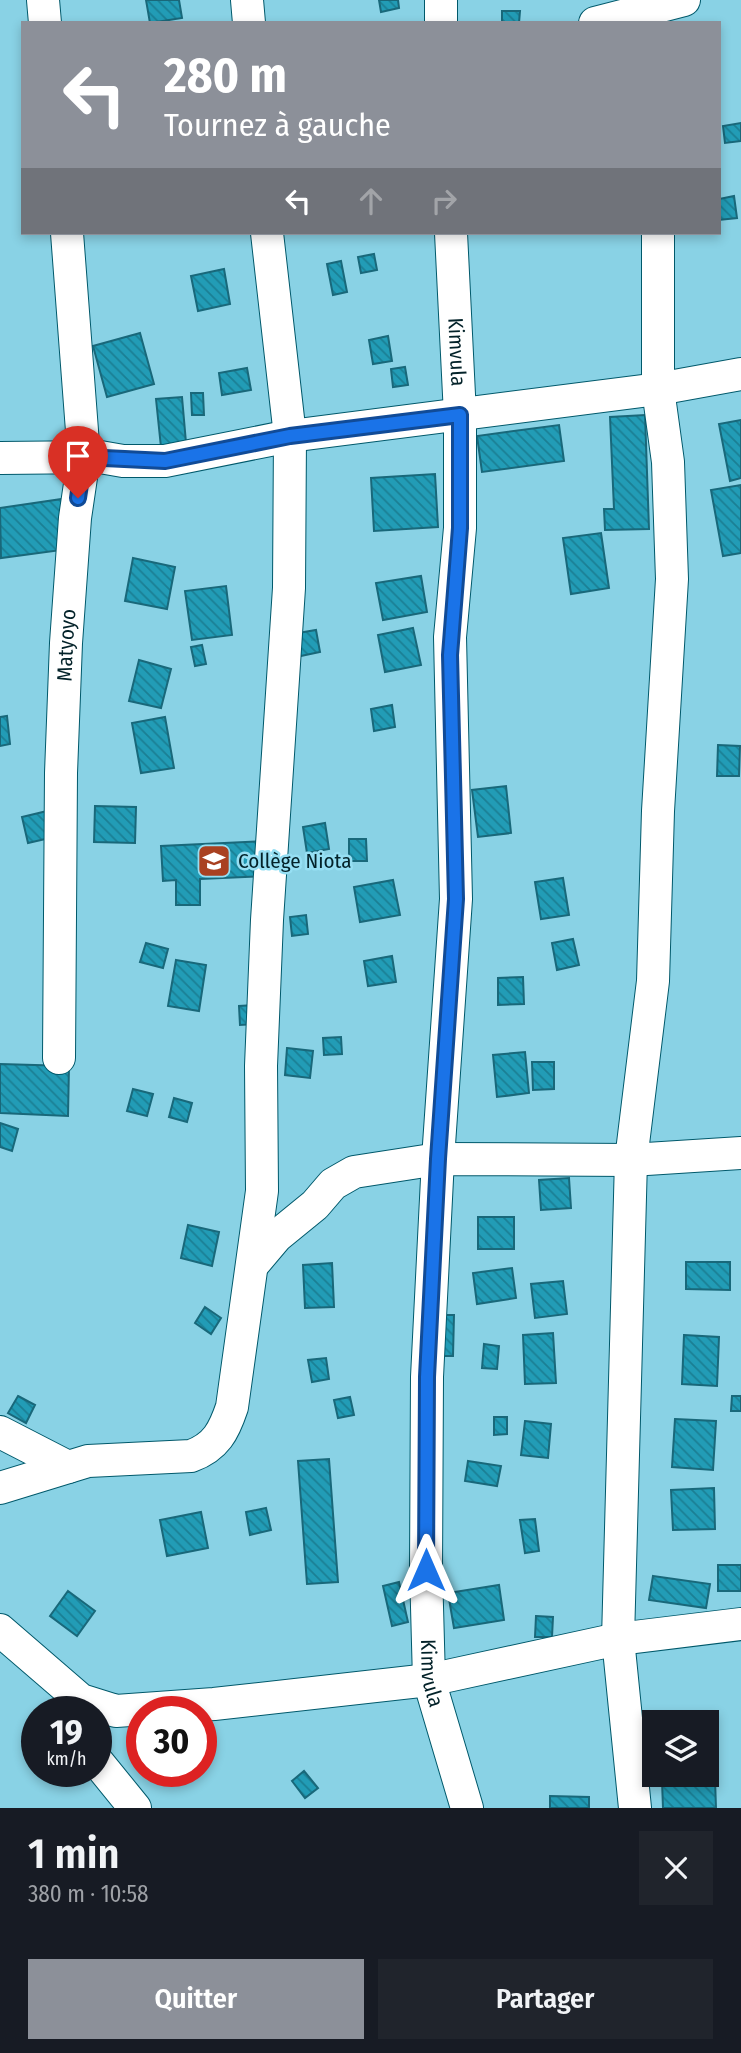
<!DOCTYPE html>
<html lang="fr">
<meta charset="utf-8">
<style>
:root{--surface:#171b24;--page:#20242c;--text:#f1f3f6;--muted:#9ea1a6;--accent:#8c9099}
body{margin:0;font-family:"Fira Sans Condensed",sans-serif;background:var(--page);color:var(--text);height:100vh;display:flex;flex-direction:column;font-size:26px;white-space:nowrap}
*{box-sizing:border-box;margin:0}
p{font-size:23px;color:var(--muted)}
.icon{flex:none;width:38px;height:38px;fill:none;stroke:currentColor;stroke-width:2;stroke-linecap:round;stroke-linejoin:round}
.map{position:relative;height:1808px;overflow:hidden}
.sheet{display:flex;flex-direction:column;background:var(--surface);flex:1}
.sheet>*{flex:none}
.guide{position:absolute;left:21px;top:21px;width:700px;height:214px;border-radius:0px;box-shadow:0 4px 10px #0003;background:#8c9099;color:#fff;overflow:hidden}
.tools{position:absolute;left:642px;top:1710px;display:grid;gap:14px}
.tools a{display:grid;place-items:center;width:77px;height:77px;border-radius:0px;background:var(--surface);box-shadow:0 4px 10px #0003;font-size:35px}
.speed{position:absolute;left:21px;top:1696px;display:flex;gap:14px;font-size:35px;font-weight:700;text-align:center}
.speed>*{display:grid;place-content:center;width:91px;height:91px;border-radius:50%;background:var(--surface);box-shadow:0 4px 10px #0003;line-height:1}
.speed small{font-size:18px;font-weight:400}
.speed .limit{border:10px solid #d22;background:#fff;color:#111}
.pin{position:absolute;display:grid;place-items:center;width:60px;height:60px;color:#fff;margin:-72px -30px;border-radius:50% 50% 50% 0;rotate:-45deg;box-shadow:0 0 7px #0007}
.pin .icon{rotate:45deg}
.me{position:absolute;width:77px;margin:-38px;rotate:0deg;stroke-linejoin:round;filter:drop-shadow(0 0 5px #0008)}
.turn{display:flex;align-items:center;gap:24px;height:147px;padding:0 28px;font-size:32px}
.turn .icon{width:91px;height:91px;stroke-width:2.5}
.turn b{display:block;font-size:49px;line-height:60px}
.lanes{display:flex;align-items:center;height:66px;padding:0 28px;background:#0003;justify-content:center;gap:35px;direction:ltr}
.lanes .off{opacity:.35}
.round{display:grid;place-items:center;flex:none;width:74px;height:74px;border-radius:0px;background:var(--page)}
.overview{display:flex;align-items:center;justify-content:space-between;height:119px;padding:0 28px}
h1{font-size:42px;font-weight:600;line-height:52px}
.cta{display:flex;gap:14px;margin-top:auto;padding:14px 28px}
.cta a{flex:1;height:80px;border-radius:0px;background:var(--accent);color:#fff;font-size:28px;font-weight:600;line-height:80px;text-align:center}
.cta a+a{background:var(--page);color:var(--text)}
.map>svg:first-child{display:block}
.building{fill:url(#building-back-hatch);stroke:#19687a;stroke-width:2}
.lines{fill:none;stroke-linecap:round;stroke-linejoin:round}
.minor-casing{stroke:#00596b;stroke-width:34}
.minor{stroke:#fff;stroke-width:32}
.route-casing{stroke:#114b97;stroke-width:18}
.route{stroke:#1a73e8;stroke-width:12}
.labels{text-anchor:middle;dominant-baseline:central;stroke-width:5;stroke-linejoin:round;paint-order:stroke}
.street-label{font-size:21px;fill:#032229;stroke:#96dff3}
.poi-label{font-size:21px;fill:#032229;stroke:#96dff3;text-anchor:start}
</style>
<div class="map">
<svg width="741" height="1808" viewBox="0 0 741 1808">
<defs>
<pattern id="building-back-hatch" width="6" height="6" patternUnits="userSpaceOnUse" patternTransform="scale(1.75)"><rect width="6" height="6" fill="#229cb6"/><path d="M-1 5l2 2M0 0l6 6M5-1l2 2" fill="none" stroke="#1b7f94"/></pattern>
</defs>
<rect width="100%" height="100%" fill="#89d2e5"/>
<path class="building" d="M146,0H179L182,18L150,23Z
M379,0H398L399,8L381,12Z
M502,11H520L519,23H502Z
M741,123V141L725,143L723,126Z
M734,196L737,218L719,220V199Z
M374,254L377,270L361,273L358,257Z
M341,261L347,292L333,295L327,264Z
M224,269L230,304L198,311L191,276Z
M140,333L154,384L107,397L93,346Z
M388,336L392,361L373,364L369,340Z
M405,367L408,385L393,387L391,369Z
M247,368L251,390L222,395L219,373Z
M191,393H203L204,415H192Z
M182,397L187,454L162,457L156,399Z
M645,415L649,529L605,530L604,509H614L610,417Z
M741,420V478L730,481L719,424Z
M559,425L564,461L482,472L477,436Z
M435,474L438,527L374,531L371,478Z
M741,485V553L723,556L711,490Z
M62,499L69,549L1,558L0,508Z
M601,533L609,588L571,594L563,538Z
M133,558L175,567L167,609L125,601Z
M421,576L427,612L383,620L376,583Z
M226,586L232,635L192,640L185,591Z
M413,628L421,665L385,672L378,635Z
M316,630L320,652L296,657L292,634Z
M202,645L206,664L195,666L191,647Z
M139,660L171,669L161,708L129,701Z
M392,705L395,727L374,731L371,709Z
M7,716L10,744L0,746V717Z
M165,717L174,768L141,773L132,723Z
M718,745L740,746L739,776H717Z
M506,786L511,833L478,837L472,790Z
M95,806L136,807L135,843L94,842Z
M47,811L54,837L28,843L22,817Z
M325,823L329,849L307,853L303,827Z
M349,839H366L367,861H349Z
M266,841L268,876L200,879V905H176V880L163,881L161,846Z
M563,878L569,915L541,919L535,882Z
M393,880L400,915L360,922L354,887Z
M306,915L308,934L292,936L290,917Z
M573,939L579,965L557,970L552,943Z
M146,943L168,949L163,968L140,962Z
M392,956L396,982L368,986L364,961Z
M176,960L206,965L199,1011L168,1006Z
M523,977L524,1004L498,1005V978Z
M255,1005L257,1024L240,1025L239,1006Z
M341,1037L342,1054L324,1055L323,1038Z
M287,1048L313,1051L310,1078L285,1075Z
M525,1052L529,1093L497,1097L493,1055Z
M532,1062H554V1089L533,1090Z
M0,1064L69,1066L68,1116L0,1113Z
M133,1089L153,1094L147,1116L127,1111Z
M174,1098L192,1103L187,1122L169,1117Z
M0,1123L18,1129L12,1151L0,1147Z
M569,1178L571,1208L541,1210L539,1180Z
M478,1217H514V1249H478Z
M188,1225L219,1232L212,1266L181,1258Z
M686,1262H730V1290L686,1289Z
M332,1263L334,1307L305,1308L303,1265Z
M512,1268L516,1298L477,1304L473,1273Z
M563,1281L567,1314L535,1318L531,1284Z
M205,1307L221,1318L211,1334L195,1323Z
M437,1315H454L453,1356H435Z
M553,1333L556,1383L525,1384L523,1335Z
M684,1335L719,1337L717,1386L682,1384Z
M484,1344L499,1346L497,1369L482,1368Z
M326,1358L329,1379L312,1382L308,1360Z
M18,1396L35,1405L26,1423L8,1413Z
M732,1396H741V1411H731Z
M350,1397L354,1415L338,1418L334,1400Z
M494,1417H507V1434L494,1435Z
M675,1419L716,1421L713,1470L672,1467Z
M525,1421L551,1424L548,1458L521,1455Z
M329,1459L338,1582L307,1584L298,1461Z
M468,1461L501,1466L497,1486L465,1481Z
M714,1488L715,1529L673,1530L671,1490Z
M266,1508L271,1530L250,1535L246,1512Z
M201,1512L208,1548L167,1556L160,1520Z
M535,1519L539,1551L525,1553L520,1520Z
M718,1565H741V1591H718Z
M653,1576L710,1584L706,1608L649,1600Z
M399,1582L408,1622L392,1626L383,1586Z
M499,1585L504,1620L454,1628L448,1593Z
M68,1591L95,1611L77,1636L50,1616Z
M536,1616L553,1617L552,1637H535Z
M304,1771L318,1788L305,1798L292,1781Z
M715,1779L716,1808H663L662,1781Z
M550,1796L589,1797V1808H550Z"/>
<g class="lines">
<defs>
<g id="minor">
<path d="M43,0L45,23"/>
<path d="M247,0L249,23"/>
<path d="M441,23V0"/>
<path d="M595,23L684,0"/>
<path id="s1" d="M451,233L460,415V528L450,637L456,899L438,1159L427,1377L426,1570L429,1680L467,1808"/>
<path d="M0,458L100,457L123,461H165L290,436L658,389L741,374"/>
<path id="s2" d="M59,1058L61,773L66,643L75,518L84,457L67,233"/>
<path d="M255,1262L277,1236L315,1205L333,1184L354,1172L438,1159L631,1160L741,1153"/>
<path d="M0,1432L68,1467"/>
<path d="M0,1488L88,1461L191,1456C216,1447 224,1431 232,1407L262,1191L261,1066L267,920L289,588L290,436L267,233"/>
<path d="M0,1630L81,1700L116,1711L214,1704L429,1680L618,1639L741,1624"/>
<path d="M96,1760L135,1808"/>
<path d="M635,1808L618,1639L631,1160L653,981L658,811L672,579L668,462L658,389V233"/>
</g>
</defs>
<use href="#minor" class="minor-casing"/>
<use href="#minor" class="minor"/>
</g>
<g class="lines">
<defs>
<path id="route" d="M78,498L84,457L165,461L290,436L460,415V528L450,655L456,899L438,1159L427,1377L426,1570"/>
</defs>
<use href="#route" class="route-casing"/>
<use href="#route" class="route"/>
</g>
<defs>
<symbol id="school-square" viewBox="-11 -11 22 22"><rect x="-9" y="-9" width="18" height="18" rx="4" fill="#a94121" stroke="#96dff3"/><path d="M0-5L7-2L0 1L-7-2ZM-4 1L0 2.5L4 1V4Q0 6-4 4Z" fill="#fff"/></symbol>
</defs>
<g fill-rule="evenodd">
<use href="#school-square" x="195" y="842" width="38" height="38"/>
</g>
<g class="labels">
<g class="street-label">
<text stroke="none"><textPath href="#s1" startOffset="119">Kimvula</textPath></text>
<text stroke="none"><textPath href="#s2" startOffset="413">Matyoyo</textPath></text>
<text stroke="none"><textPath href="#s1" startOffset="1442">Kimvula</textPath></text>
</g>
<g class="poi-label">
<text x="238" y="861">Collège Niota</text>
</g>
</g>
</svg>
<div class="tools">
<a><svg class="icon" aria-label="layers" viewBox="0 0 24 24"><path d="M12 4l9 5-9 5-9-5zM3 14l9 5 9-5"/></svg></a>
</div>
<div class="speed"><div>19<small>km/h</small></div><div class="limit">30</div></div>
<div class="pin" style="left:78px;top:498px;background:#d93025"><svg class="icon" aria-label="arrive" viewBox="0 0 24 24"><path d="M6 21V4h12l-3 4 3 4H6"/></svg></div>
<svg class="me" style="left:426px;top:1570px" viewBox="-20 -20 40 40"><path d="M0-17L14 15 0 8-14 15z" fill="#1a73e8" stroke="#fff" stroke-width="4"/></svg>
<div class="guide">
<div class="turn"><svg class="icon" aria-label="left" viewBox="0 0 24 24"><path d="M17 20v-9H6M10 6l-5 5 5 5"/></svg><div><b>280 m</b>Tournez à gauche</div></div>
<div class="lanes"><svg class="icon" aria-label="left" viewBox="0 0 24 24"><path d="M17 20v-9H6M10 6l-5 5 5 5"/></svg><svg class="icon off" aria-label="ahead" viewBox="0 0 24 24"><path d="M12 20V5M6 11l6-6 6 6"/></svg><svg class="icon off" aria-label="right" viewBox="0 0 24 24"><path d="M7 20v-9h11M14 6l5 5-5 5"/></svg></div>
</div>
</div>
<section class="sheet">
<div class="overview"><div><h1>1 min</h1><p>380 m · 10:58</p></div><a class="round"><svg class="icon" aria-label="close" viewBox="0 0 24 24"><path d="M6 6l12 12M18 6L6 18"/></svg></a></div>
<div class="cta"><a>Quitter</a><a>Partager</a></div>
</section>
